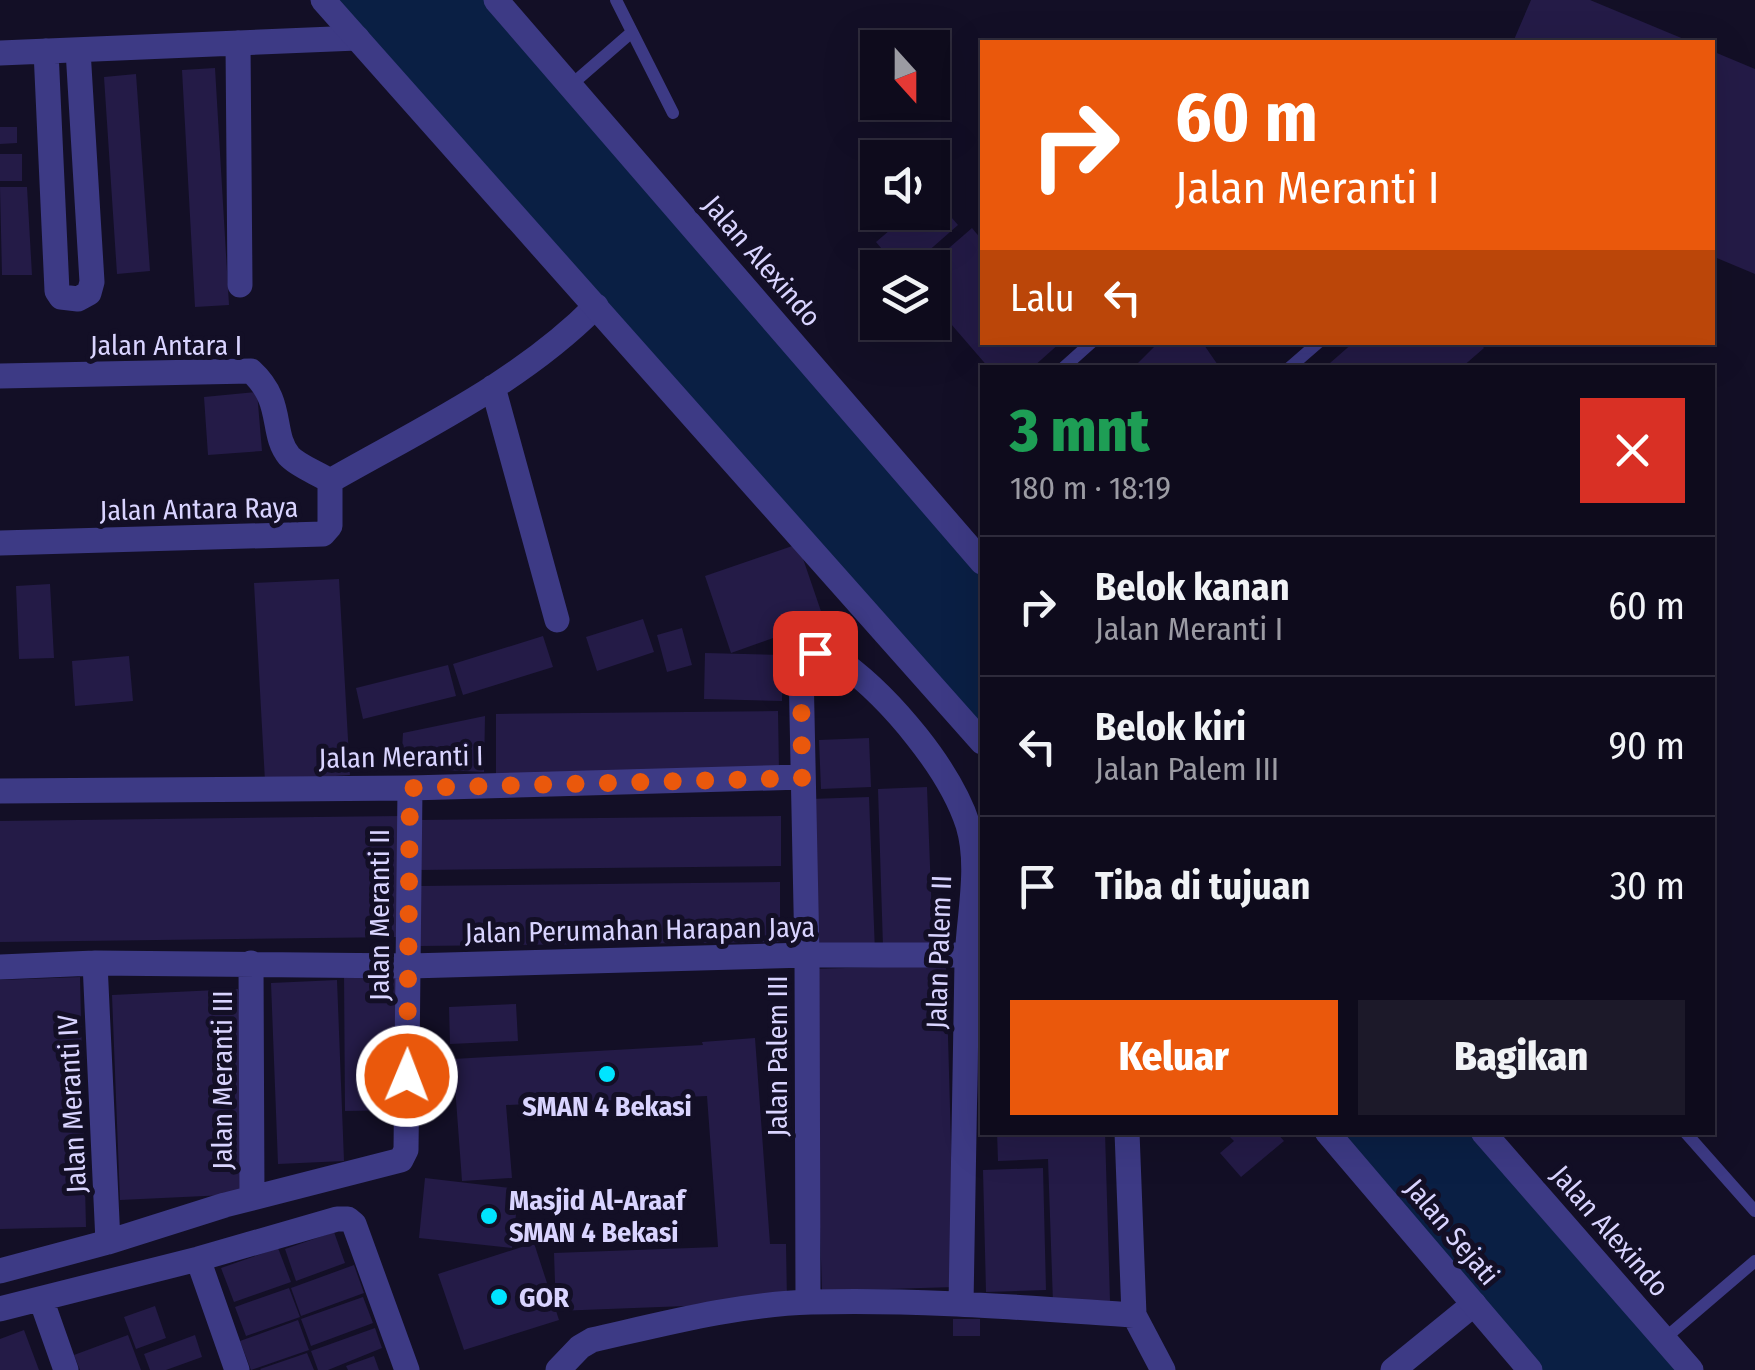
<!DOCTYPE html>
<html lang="id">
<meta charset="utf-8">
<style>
:root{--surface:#0e0b1c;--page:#1c1929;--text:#f1f3f6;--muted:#9b9ba3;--line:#2e2b3b;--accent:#ea580c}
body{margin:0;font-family:"Fira Sans Condensed",sans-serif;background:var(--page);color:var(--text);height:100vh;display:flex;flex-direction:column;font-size:38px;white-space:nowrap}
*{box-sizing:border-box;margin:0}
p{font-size:32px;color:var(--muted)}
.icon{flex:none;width:55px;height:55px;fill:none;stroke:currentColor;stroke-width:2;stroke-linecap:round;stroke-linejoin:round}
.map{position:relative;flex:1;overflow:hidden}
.drawer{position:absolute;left:980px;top:365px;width:735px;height:770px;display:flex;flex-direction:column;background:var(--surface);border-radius:0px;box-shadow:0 10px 40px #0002,0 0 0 2px var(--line)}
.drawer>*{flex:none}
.guide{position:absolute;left:980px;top:40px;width:735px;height:305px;border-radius:0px;box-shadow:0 10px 40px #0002,0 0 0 2px var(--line);background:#ea580c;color:#fff;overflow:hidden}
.needle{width:65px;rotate:159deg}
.controls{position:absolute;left:860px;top:30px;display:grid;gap:20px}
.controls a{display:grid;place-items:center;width:90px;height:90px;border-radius:0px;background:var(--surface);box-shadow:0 10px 40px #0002,0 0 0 2px var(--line);font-size:50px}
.pin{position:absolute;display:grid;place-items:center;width:85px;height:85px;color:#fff;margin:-42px;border-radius:20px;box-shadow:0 5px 15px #0006}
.me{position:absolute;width:110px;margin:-55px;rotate:1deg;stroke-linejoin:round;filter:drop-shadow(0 0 8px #0008)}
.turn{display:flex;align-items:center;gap:35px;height:210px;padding:0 30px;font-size:45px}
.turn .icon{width:130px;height:130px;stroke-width:2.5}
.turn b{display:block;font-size:70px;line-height:85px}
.then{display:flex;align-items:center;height:95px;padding:0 30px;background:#0003;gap:20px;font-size:38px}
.round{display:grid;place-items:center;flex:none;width:105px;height:105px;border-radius:0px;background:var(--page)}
.head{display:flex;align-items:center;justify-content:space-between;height:170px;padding:0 30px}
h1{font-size:60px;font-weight:800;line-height:75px;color:#1e9e55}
.cta{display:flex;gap:20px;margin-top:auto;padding:20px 30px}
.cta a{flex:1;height:115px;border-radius:0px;background:var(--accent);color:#fff;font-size:40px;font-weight:800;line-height:115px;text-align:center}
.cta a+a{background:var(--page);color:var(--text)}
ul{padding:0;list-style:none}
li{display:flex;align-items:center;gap:30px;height:140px;padding:0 30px;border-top:2px solid var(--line)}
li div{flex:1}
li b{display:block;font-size:38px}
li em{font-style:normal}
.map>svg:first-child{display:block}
.water{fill:#0a1f44}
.building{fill:#241b47}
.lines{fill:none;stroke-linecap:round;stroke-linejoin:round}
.service{stroke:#3d3a85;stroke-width:12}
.minor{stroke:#3d3a85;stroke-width:25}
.tertiary{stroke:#3d3a85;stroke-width:25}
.route{stroke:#ea580c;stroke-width:18;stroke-dasharray:0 32.4}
.poi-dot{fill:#00e5ff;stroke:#130f26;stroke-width:4}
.labels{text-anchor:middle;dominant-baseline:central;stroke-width:10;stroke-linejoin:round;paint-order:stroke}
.street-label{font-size:28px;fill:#d9d4ff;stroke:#130f26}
.poi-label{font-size:28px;font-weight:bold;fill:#d9d4ff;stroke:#130f26;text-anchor:start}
</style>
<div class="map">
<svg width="1755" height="1370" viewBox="0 0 1755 1370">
<rect width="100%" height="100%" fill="#130f26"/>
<path class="water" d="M334,0H496L982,561V739Z
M1326,1133H1483L1691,1370H1532Z"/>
<path class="building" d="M1531,0H1590L1691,42H1513Z
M1712,51L1755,69V274L1712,256Z
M215,68L229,305L195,307L182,70Z
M136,74L150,271L117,274L104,77Z
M0,127H17V143L0,144Z
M0,154H22V181H0Z
M0,187H27L32,275H2Z
M932,195L958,225L909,268H898L876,242L911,212H932Z
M972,228L982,240V342H1061L1032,368H989L932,302V268H926Z
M1159,342H1202L1220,368H1141L1137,364Z
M1354,342H1479L1484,348L1461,368H1335L1330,363Z
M257,392L262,451L208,455L204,397Z
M798,544L824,620L731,653L705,576Z
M339,579L350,775L265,781L254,583Z
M50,584L54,658L19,659L16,586Z
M643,619L654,652L597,671L586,637Z
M682,628L692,665L667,672L657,635Z
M543,636L553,667L463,695L453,664Z
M705,653L783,655L782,701L704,699Z
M129,656L133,701L75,706L72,661Z
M448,665L456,696L363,719L356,688Z
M778,711L779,771L496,774V714Z
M485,716L484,772L401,768L403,733Z
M869,738L871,787L821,789L819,740Z
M927,787L933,945L883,947L878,789Z
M869,797L875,952L815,954L810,799Z
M401,816L402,937L0,942V821Z
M781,816V866L417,870V820Z
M780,882V942L420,946V886Z
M946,965L955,1287L822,1291L812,969Z
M344,971H400L401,1110L345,1111Z
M974,973H982V1104L978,1105Z
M80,977L86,1227L0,1229V980Z
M337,980L344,1161L278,1164L271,983Z
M238,989L247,1194L120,1200L112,995Z
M516,1004L518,1041L450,1044L449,1007Z
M755,1038L770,1244H786L787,1302L556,1311L554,1253L718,1247L707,1096L506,1105L512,1178L462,1181L453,1059L703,1045L702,1042Z
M997,1132H1105L1110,1301L1053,1303L1048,1159L998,1161Z
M1231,1132H1276L1284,1141L1241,1177L1220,1153L1234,1141L1228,1135Z
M1043,1168L1046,1290L986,1292L983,1170Z
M425,1178L519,1189L512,1248L419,1238Z
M334,1232L345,1263L296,1281L285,1249Z
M534,1243L559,1320L464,1350L438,1274Z
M278,1248L291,1282L234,1302L221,1268Z
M354,1265L364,1293L301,1316L291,1288Z
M289,1288L300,1317L246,1336L235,1307Z
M363,1297L373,1323L311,1346L301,1319Z
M155,1306L166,1338L136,1349L124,1317Z
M953,1319H980V1336H953Z
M298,1320L309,1350L251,1370L240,1341Z
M375,1328L382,1348L328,1370H318L311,1351Z
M24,1330L39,1370H0V1339Z
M128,1335L141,1370H80L74,1355Z
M195,1335L202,1357L166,1370H150L144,1354Z
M307,1353L314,1370H261L260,1369Z
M374,1356L379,1370H348L346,1366Z"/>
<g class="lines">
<path class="service" d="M616,0L673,113
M571,85L632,32
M1063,368L1092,342
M1289,368L1319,342
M1685,1132L1755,1211
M1664,1339L1755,1261"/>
<path class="minor" d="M238,43L240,285
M46,51L57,291L61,297L78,299L89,293L92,282L78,50
M0,53L357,38
M0,376L251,371C285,402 270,433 289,456C298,466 318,473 330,481
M493,387L557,620
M0,543L323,534L330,526V481C421,429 521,382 596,306
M0,791L410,788L802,777
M95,963L108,1242
M251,963L252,1198
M0,967L95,963L410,966L807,955H982
M1127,1132L1134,1315L1163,1370
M198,1259L237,1370
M0,1271L108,1242L225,1205L401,1160L406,1150L410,788
M41,1299L66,1370
M808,1302L807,955L801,667C811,644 829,653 844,664C891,699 950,769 968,825C981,868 968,918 967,962C965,1076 963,1190 961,1304
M0,1309L198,1259L337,1219H348L354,1224L407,1370
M558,1370L580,1347L592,1340C663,1324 738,1304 811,1302C919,1299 1027,1308 1134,1315
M1393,1370L1474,1304"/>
<path class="tertiary" d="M323,0L982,742
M496,0L982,562
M1327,1132L1530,1370
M1483,1132L1691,1370"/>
</g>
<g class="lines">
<path class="route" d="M407,1076L410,788L802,778L801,667L804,660L815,653"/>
</g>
<g class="poi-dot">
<circle cx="607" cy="1074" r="10"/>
<circle cx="489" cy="1216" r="10"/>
<circle cx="499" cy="1297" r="10"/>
</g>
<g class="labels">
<g class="street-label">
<text transform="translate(762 261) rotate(49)">Jalan Alexindo</text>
<text x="166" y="345">Jalan Antara I</text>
<text transform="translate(199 509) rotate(-1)">Jalan Antara Raya</text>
<text transform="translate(401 757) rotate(-1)">Jalan Meranti I</text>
<text transform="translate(379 915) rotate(-90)">Jalan Meranti II</text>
<text transform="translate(640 930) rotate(-1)">Jalan Perumahan Harapan Jaya</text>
<text transform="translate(939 952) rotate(-88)">Jalan Palem II</text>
<text transform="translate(777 1056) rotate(-90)">Jalan Palem III</text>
<text transform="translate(222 1080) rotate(-90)">Jalan Meranti III</text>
<text transform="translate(72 1104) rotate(-93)">Jalan Meranti IV</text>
<text transform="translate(1610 1231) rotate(49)">Jalan Alexindo</text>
<text transform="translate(1452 1232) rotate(50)">Jalan Sejati</text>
</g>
<g class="poi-label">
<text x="607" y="1106" text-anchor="middle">SMAN 4 Bekasi</text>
<text x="509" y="1200">Masjid Al-Araaf<tspan x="509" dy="32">SMAN 4 Bekasi</tspan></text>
<text x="519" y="1297">GOR</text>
</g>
</g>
</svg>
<div class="controls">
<a><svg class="needle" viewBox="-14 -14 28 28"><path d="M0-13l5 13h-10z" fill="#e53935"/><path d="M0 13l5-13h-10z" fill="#9b9ba3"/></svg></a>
<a><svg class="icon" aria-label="sound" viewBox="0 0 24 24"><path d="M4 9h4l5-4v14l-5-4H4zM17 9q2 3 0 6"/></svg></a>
<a><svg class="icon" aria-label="layers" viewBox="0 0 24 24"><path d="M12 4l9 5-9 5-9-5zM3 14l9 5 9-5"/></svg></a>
</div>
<div class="pin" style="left:815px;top:653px;background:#d93025"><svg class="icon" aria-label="arrive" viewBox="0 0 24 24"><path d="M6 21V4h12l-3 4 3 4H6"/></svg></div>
<svg class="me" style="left:407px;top:1076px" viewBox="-20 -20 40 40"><circle r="17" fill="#ea580c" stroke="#fff" stroke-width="3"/><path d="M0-11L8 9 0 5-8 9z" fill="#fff"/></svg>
<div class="guide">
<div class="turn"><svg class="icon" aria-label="right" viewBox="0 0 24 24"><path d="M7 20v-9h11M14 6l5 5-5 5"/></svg><div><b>60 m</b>Jalan Meranti I</div></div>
<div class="then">Lalu<svg class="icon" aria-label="left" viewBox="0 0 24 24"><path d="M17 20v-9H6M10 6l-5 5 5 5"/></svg></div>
</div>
<section class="drawer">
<div class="head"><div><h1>3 mnt</h1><p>180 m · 18:19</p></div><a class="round" style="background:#d93025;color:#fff"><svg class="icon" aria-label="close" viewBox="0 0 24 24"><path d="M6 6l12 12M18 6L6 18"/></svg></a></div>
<ul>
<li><svg class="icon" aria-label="right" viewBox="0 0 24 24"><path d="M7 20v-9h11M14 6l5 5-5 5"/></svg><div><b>Belok kanan</b><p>Jalan Meranti I</p></div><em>60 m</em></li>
<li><svg class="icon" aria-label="left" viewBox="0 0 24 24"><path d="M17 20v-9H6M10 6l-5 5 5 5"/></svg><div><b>Belok kiri</b><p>Jalan Palem III</p></div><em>90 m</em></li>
<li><svg class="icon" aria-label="arrive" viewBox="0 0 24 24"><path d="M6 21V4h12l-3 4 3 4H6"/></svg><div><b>Tiba di tujuan</b></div><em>30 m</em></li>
</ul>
<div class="cta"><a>Keluar</a><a>Bagikan</a></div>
</section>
</div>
